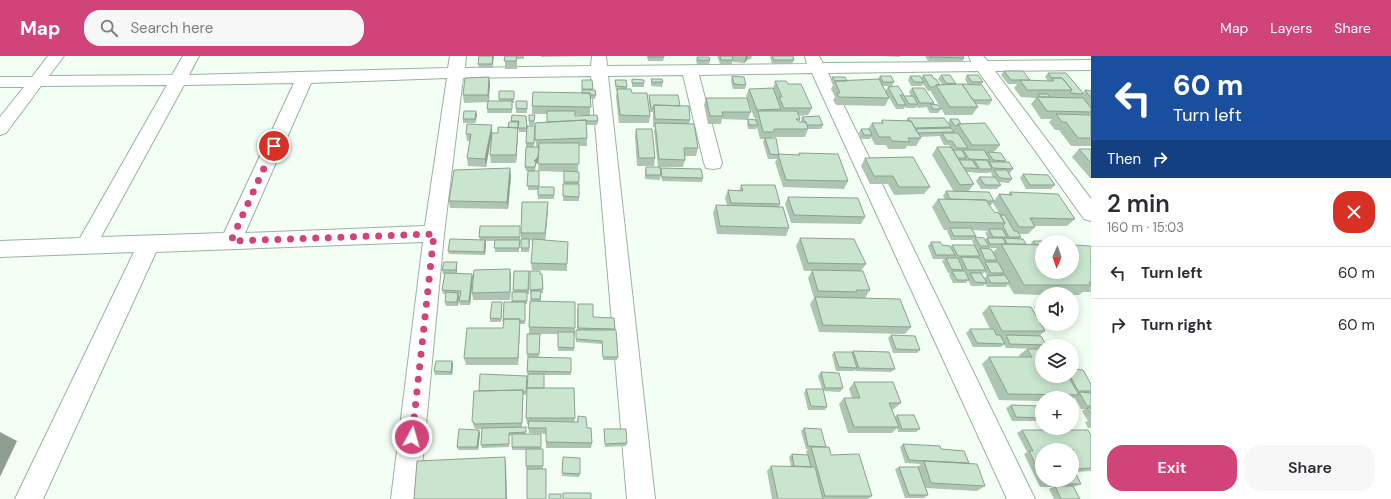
<!DOCTYPE html>
<meta charset="utf-8">
<style>
:root{--surface:#fff;--page:#f7f7f7;--text:#2b2b33;--muted:#7c7c81;--line:#e1e1e2;--accent:#d04479}
body{margin:0;font-family:"DM Sans",sans-serif;background:var(--page);color:var(--text);height:100vh;display:flex;flex-direction:column;font-size:15px;white-space:nowrap}
*{box-sizing:border-box;margin:0}
p{font-size:13px;color:var(--muted)}
.icon{flex:none;width:22px;height:22px;fill:none;stroke:currentColor;stroke-width:2;stroke-linecap:round;stroke-linejoin:round}
.map{position:relative;flex:1;overflow:hidden}
.drawer{display:flex;flex-direction:column;background:var(--surface);width:300px}
.drawer>*{flex:none}
.banner{background:#1a4fa0;color:#fff;overflow:hidden}
.needle{width:26px;rotate:182deg}
.fabs{position:absolute;left:1035px;top:179px;display:grid;gap:8px}
.fabs a{display:grid;place-items:center;width:44px;height:44px;border-radius:50%;background:var(--surface);box-shadow:0 2px 10px #0003;font-size:20px}
.pin{position:absolute;display:grid;place-items:center;width:34px;height:34px;color:#fff;margin:-17px;border:2px solid #fff;border-radius:50%;box-shadow:0 1px 4px #0007}
.me{position:absolute;width:44px;margin:-22px;rotate:6deg;stroke-linejoin:round;filter:drop-shadow(0 0 3px #0008)}
.turn{display:flex;align-items:center;gap:14px;height:84px;padding:0 16px;font-size:18px}
.turn .icon{width:52px;height:52px;stroke-width:2.5}
.turn b{display:block;font-size:28px;line-height:34px}
.then{display:flex;align-items:center;height:38px;padding:0 16px;background:#0003;gap:8px;font-size:15px}
.round{display:grid;place-items:center;flex:none;width:42px;height:42px;border-radius:16px;background:var(--page)}
.summary{display:flex;align-items:center;justify-content:space-between;height:68px;padding:0 16px}
h1{font-size:24px;font-weight:600;line-height:30px}
.button{display:flex;gap:8px;margin-top:auto;padding:8px 16px}
.button a{flex:1;height:46px;border-radius:16px;background:var(--accent);color:#fff;font-size:16px;font-weight:600;line-height:46px;text-align:center}
.button a+a{background:var(--page);color:var(--text)}
ul{padding:0;list-style:none}
li{display:flex;align-items:center;gap:12px;height:52px;padding:0 16px;border-top:1px solid var(--line)}
li div{flex:1}
li b{display:block;font-size:15px}
li em{font-style:normal}
header{display:flex;align-items:center;gap:24px;box-sizing:border-box;height:56px;padding:0 20px;background:var(--accent);color:#fff}
header strong{font-size:19px}
nav{display:flex;gap:22px;margin-inline-start:auto;font-size:14px}
.search{width:280px;height:36px;background:var(--page);display:flex;align-items:center;gap:10px;box-sizing:border-box;padding:0 14px;border-radius:16px;color:var(--muted);font-size:15px}
main{display:flex;flex:1;min-height:0}
.map>svg:first-child{display:block}
.lines{fill:none;stroke-linecap:round;stroke-linejoin:round}
.minor-casing{stroke:#98b39d;stroke-width:2}
.minor{fill:#fff;fill-rule:evenodd}
.wall{fill:#adc5b1;fill-rule:evenodd}
.shaded-wall{fill:#8da090}
.building{fill:#c9e5ce;stroke:#8da090}
.route{stroke:#d04479;stroke-width:7;stroke-dasharray:0 12.6}
</style>
<header>
<strong>Map</strong>
<div class="search"><svg class="icon" aria-label="search" viewBox="0 0 24 24"><circle cx="10" cy="10" r="6"/><path d="M15 15l6 6"/></svg>Search here</div>
<nav><a>Map</a><a>Layers</a><a>Share</a></nav>
</header>
<main>
<div class="map">
<svg width="1091" height="443" viewBox="0 0 1091 443">
<rect width="100%" height="100%" fill="#f3fff5"/>
<g class="lines">
<defs>
<path id="minor" d="M48,0H64L49,20L172,19L183,0H199L189,19L448,12L450,0H466L465,12L591,10L592,0H606L607,10L807,8L805,0H819L823,7L971,6L969,0H983L988,5L1091,4V14L995,15L1091,143V165L1084,163L978,15L828,17L1035,443H1007L812,17L699,19L722,107L720,112L713,113L706,112L704,107L683,19L608,20L655,443H627L591,20L463,22L444,178L419,443H391L423,186L156,196L43,443H15L134,196L0,201V185L80,182L167,29L41,30L6,77L0,79V61L24,31H0V21H32ZM447,22L425,170L245,177L311,27ZM294,27L224,177L101,181L184,29Z"/>
</defs>
<use href="#minor" class="minor-casing"/>
<use href="#minor" class="minor"/>
</g>
<path class="wall" d="M479,0H494L492,12H479L478,8Z
M505,0H524V3H517V13H505Z
M541,0H588L541,1Z
M647,0H664V1L663,5H648Z
M717,0H752L751,3L747,4L744,7L733,6L732,5V8H720Z
M770,0H793L794,4L792,8H772Z
M881,0H900V1Z
M925,0H963L964,2L962,6L928,5Z
M697,1L710,4L709,8H697L696,5Z
M1004,15L1029,25H1048L1045,21L1048,17L1083,37L1085,34L1091,35V90H1071L1059,74H1055L1049,66L1052,63H1041L1031,48L1035,43V42L1021,41L1014,32L1017,28H1008L1001,19Z
M923,19L934,23L940,29L942,28L938,23L941,19L956,28H955L968,29L965,23L967,19L983,26L981,29L992,44L989,49L976,48L978,51L972,59H945L931,36L932,35H928L923,28L922,30H911L908,24L910,20L921,22Z
M732,20L746,29L745,33H733L731,25Z
M880,20L894,26L892,30L904,39L902,42L904,40H911L909,36L912,32L934,47V48L941,53L938,57H930L927,52L928,51L918,52L917,50L916,52H906L905,50L904,53H896L885,35L888,31L890,30H883L889,42L885,50L836,49L833,44L835,41L831,33L833,29L831,25L832,21L847,25L878,23Z
M489,21L490,29L489,45H499V35H514V47H512V57H487L488,46L464,47L463,39Z
M632,23L644,27V31H632Z
M651,23L663,26L662,31L651,30Z
M582,24H592L593,34L596,39L595,43H590V59H575V60L598,65L597,69H586L587,82V90H579L578,116H579V145H563L564,116L538,115L539,102L538,106L536,108L535,115H526L525,111L536,91L535,67L547,66V58H532V50L582,37Z
M615,24L627,31V33L632,37L650,60L649,67H619L616,41L617,35H616L615,28Z
M775,25L788,28L812,52L808,59L798,60L800,63L799,66H801V65L802,61L823,69L821,73H808L805,81H772V82L779,98L798,99L799,97L848,125L844,133L783,131L775,106L777,103H768L763,86L764,83H760L757,71L756,73H748L747,67L748,64L722,63L721,68H708L704,49L706,42H747L746,40L749,33H773ZM748,44L754,62L755,61V64L748,63L751,56Z
M649,39L680,50L690,64L689,68L698,92L696,100H685V104L683,111H658L654,75L655,71H653V56H650L649,43Z
M527,45V57H516V52Z
M477,59L475,67H463V63Z
M535,59L534,69H529V65Z
M526,60L527,76H519V69H518V79L516,107H491L490,99L498,77L508,71L511,66V65Z
M908,62L948,67L950,63L961,68L1000,89L994,96L1006,105L1005,106L1013,113L1010,117H1009L1012,123L1009,127L999,126L1001,129L997,133H981L976,125L979,121H993L991,118L992,117L989,116V117H977L976,116L975,117L971,116H967L974,128L968,136L994,145L999,138L1008,139L1010,136L1075,163L1067,170H1035V171L1028,178H1019L1021,181L1019,182L1026,188H1030L1033,185H1053L1042,216L1091,190V236H1083L1079,239H1072V238H1042V239L1014,238L1008,228L1006,231H987L985,228L983,230H971L968,224L966,227H953L949,219L950,217H948L942,205L944,203H933L928,190L931,186L942,189L951,191L952,189H974L972,185L975,181L985,184L987,182H988L985,177L988,175L972,174L976,180L972,184H951L947,175L948,174H944L932,151L938,143H945L943,140L946,135L954,136L932,99L937,91H950L949,89H944L940,81V80L920,81L921,82L916,90H907L905,93H888L886,89H875L871,81L870,83H861L859,77L861,73H868L872,67H881L882,64L906,65ZM993,147L999,157L994,156L989,149H991ZM987,192H997L993,196ZM985,216L987,220L984,222L982,218Z
M636,73L655,102L654,110H637L635,80Z
M535,75L534,91H526V87Z
M492,77L486,111L468,110L467,102L470,85H467L466,78Z
M1079,93H1091V122H1090L1072,101Z
M865,102L930,131L924,138L894,139L888,128H870L861,110Z
M646,111L661,116V112L703,122L702,126L662,125L661,118L660,124L645,123V115Z
M528,115L539,131H554V143H538V134H528Z
M1023,118L1055,129L1051,133H1026L1020,122Z
M511,120L508,153L450,152L449,145Z
M741,129L780,148L779,151L789,172L786,180L717,178L713,157L716,149H727L725,142L728,134L739,135Z
M788,141L865,161L861,168L791,167L785,148Z
M548,153L545,184L567,208V215L532,214L531,207L533,185L530,184L529,196H521V177Z
M520,170V185L519,196H495V185H486L485,199L449,198L448,195L480,184L479,181Z
M800,182L866,208L861,215L870,234L865,242H853L911,271L905,278L819,276L810,248L814,242L808,222L812,215H804L796,190Z
M457,206V217L473,221L470,249H460L459,245L460,238H459V240L458,250H446L445,246L446,238H443L442,234L445,218H443L442,214Z
M529,215V238H527V248H525V268H520L518,309H466L464,302L503,272L512,246V236H513V234Z
M530,215L540,218H542L543,237H541V245L575,272V279H574V295H558V278H540L539,301L571,316V319H544V332L575,362L574,366H577L578,360L587,372L592,387L591,392H546V378L529,377L528,368H527L526,362L528,318H527V315L528,301H527V298L529,278V271L531,237H530Z
M511,220L510,244H473L472,237Z
M1038,248H1042V265L1034,251Z
M502,250L501,266H490V262Z
M989,250L1045,275L1039,280L1046,289L1045,290H1042L1041,293L1006,292L1004,288L1001,291H973L966,277L970,273H990L982,257Z
M577,252L615,273L618,301L617,304H603L602,288L576,286V274H577Z
M891,279L920,294L917,297H893L888,282Z
M1027,293L1042,320H1072L1091,328V372H1088L1085,366L1088,365L1082,355L1085,353H1081L1075,342L1072,343V342H1042V345L999,344L982,308L989,301H1020L1019,299Z
M853,295L895,313L891,316L856,315V314L854,315H836L832,299L834,296H852Z
M452,305L453,308L452,319H435L434,315Z
M821,316L843,332L840,336L823,335L827,351L825,354H808L804,337L806,333H822L818,320Z
M527,320L526,339H523L522,371H526V378H541V393H543V413H526V394H512V379L509,380V391L482,392L481,389L482,373H476L474,371L472,365L479,335Z
M854,326L901,347L894,353H892L895,361L897,359L920,373L916,376H898L897,372L892,377H848L839,348L844,342H852L849,333Z
M1011,349L1042,350V365H1012L1006,352Z
M804,372L826,391L831,399L872,440L868,443H772L767,415L771,410H791L789,401L792,398L807,399L806,396L808,393H806L801,375Z
M604,373L627,387L626,390L605,391L604,376Z
M1022,374L1091,379V415L1075,416L1081,428L1076,430L1073,431L1080,443H1054L1049,433L1053,431H1040L1024,398L1027,396L1017,377ZM1042,394H1072V424H1042Z
M480,377L478,394H458L457,391Z
M903,388L941,393L969,407L985,430L977,435L926,432L928,439L924,442H905L895,413L899,411H917L921,408L905,407L900,391Z
M563,401L580,418L579,421L562,420Z"/>
<path class="shaded-wall" d="M493,0H494L492,12V8Z
M746,0H748L747,4L744,7Z
M489,21L490,29L488,46V39Z
M476,55L477,59L475,67V63Z
M518,66V79L516,107V99Z
M492,69V77L486,111L485,103Z
M538,101V106L536,108L535,115L536,108L534,105Z
M510,112L511,120L508,153L507,146Z
M548,146V153L545,185V177Z
M485,184L486,188L485,199L484,196Z
M457,206V218L456,214Z
M510,213L511,220L510,244Z
M472,218L473,221L470,249L469,245Z
M458,237L459,240L458,250L457,246Z
M520,263V270L518,309V302Z
M452,305L453,308L452,319L451,316Z
M479,374L480,377L478,394L477,391Z
M0,376L17,385L0,421Z
M505,401L506,408L507,443H506Z"/>
<path class="building" d="M479,0H493L492,8H478Z
M505,0H517L516,5H504Z
M648,0H664V1H648Z
M720,0H732L733,4H721Z
M772,0H793L794,4H774Z
M930,0H963L964,2L930,1Z
M697,1H709L710,4H698Z
M1004,15H1023L1030,24H1011Z
M1048,17H1066L1083,37L1082,38L1071,37L1070,36L1072,34L1062,22H1052Z
M923,19H932L934,23H936L940,29H936L934,31H930Z
M941,19H950L956,28L946,27Z
M967,19H978L983,26H972Z
M732,20L744,21L746,29L734,28Z
M880,20H891L894,26H883Z
M910,20H920L924,26H914Z
M489,21L488,39H463L465,22Z
M832,21H845L847,25H835Z
M1052,22H1062L1072,34H1027L1020,24L1054,25Z
M632,23L644,24V27H632Z
M651,23H662L663,26H652Z
M879,23L889,42L839,41L837,37H840L835,25Z
M582,24H592L593,33H582Z
M615,24H626L627,31L616,30Z
M775,25H786L788,28H801L812,52H784L779,41H782Z
M962,28L978,51H950L936,29Z
M962,28L982,29L992,44H973Z
M898,30L904,39H900L906,49H898L888,31Z
M773,32L781,53L757,54L749,33Z
M912,32H924L934,47H920Z
M617,33H631L632,37H647L650,60L620,59Z
M582,34H595L596,39H590V37H582Z
M1085,34L1091,35V42Z
M499,35H514V43H499Z
M533,36L590,37L591,51L532,50Z
M1038,38H1047L1050,41H1040Z
M649,39H678L680,50L654,49V52H651Z
M904,40H913L918,48H909Z
M1037,41L1083,42L1091,52V56L1047,55Z
M706,42H747L751,56H722L723,60H710Z
M488,45H512V53H487Z
M516,45H527V53L516,52Z
M930,48L938,49L941,53H933Z
M654,49L689,50L690,64L655,63Z
M464,55H476L475,63H463Z
M547,55H575V60L597,59L598,65H586V64L547,66Z
M758,55H797L800,63H796L800,66H806L808,73H774V76H763Z
M1056,58L1091,59V82H1078L1066,66H1062Z
M512,59L526,60L527,72H518L519,65H511Z
M529,59H535L534,65H529Z
M819,60L823,69H807L802,61Z
M908,62H944L951,71L915,72L911,65H909Z
M748,63L756,64L758,69H749Z
M950,63H958L961,68H958L957,70H955Z
M586,64L587,82L535,84V67Z
M882,64L911,65L921,82H908L910,86L892,85L890,81H879L872,67H883Z
M509,66H518V72L508,71Z
M655,67L694,68L698,92H684L685,104L659,103Z
M985,67L1000,89H972L958,68Z
M467,68L492,69L485,103L467,102L471,78H466Z
M527,70H535L534,87H526Z
M498,71L518,72L516,99H490L492,77H498Z
M951,72L954,76L918,77L915,73Z
M636,73H652L655,102H639Z
M861,73H869L872,79H864Z
M942,77H958L968,92H957L952,85H947Z
M765,82H776L779,99L770,98Z
M539,87H579V108H538Z
M526,91H539L538,101L534,105H536L535,111H525Z
M937,91H951L974,128L960,129Z
M1079,93H1091V107Z
M953,94H962L966,102H958Z
M963,94H984L990,104L969,103Z
M988,96L1001,97L1006,105L993,104Z
M799,97L838,98L848,125L786,124L778,98L800,99Z
M913,101L930,131H899L893,120H874L865,102Z
M959,104H972L978,113L974,112H964Z
M974,104H987L992,113H980Z
M989,106H1009L1013,113L993,112Z
M646,111H660L661,119H646Z
M510,112L507,146L449,145L454,114Z
M661,112L701,113L703,122L662,121Z
M994,114H1007L1012,123L1000,122Z
M528,115H539V130H527Z
M564,115L579,116V126H564Z
M1023,118L1048,119L1055,129H1030Z
M979,121H995L1001,129H985Z
M563,128H579V141L563,140Z
M741,129H775L780,148L731,147L728,134L743,135Z
M538,131H554V139H538Z
M946,135L989,136L994,145H987L986,144L950,143Z
M1010,136L1058,138L1075,163L1030,162L1035,171H1019L999,138L1012,139Z
M788,141L858,142L865,161L794,159Z
M938,143L986,144L994,156L999,157L1005,167L950,166Z
M522,146H548L545,177H521Z
M716,149L783,151L789,172L720,170Z
M1000,159H1005L1014,175H1017L1021,181H1009L1003,170L1005,167Z
M480,170H520V181H479Z
M950,172H971L976,180H954Z
M989,173H1002L1007,181H993Z
M975,181L984,182L989,190H980Z
M800,182L854,183L866,208L808,207Z
M987,182H1003L1006,188H990Z
M1004,182L1023,183L1026,188H1007Z
M450,183L485,184L484,196L448,195Z
M521,183H529V192H521Z
M533,183L568,186L567,208L531,207Z
M495,184H520L519,192H494Z
M1033,185H1053L1054,186H1042V189L1035,188Z
M931,186H940L942,189L950,190L955,199H936Z
M1001,188L1042,189V216H1072V189L1091,190V205H1090L1091,206V226H1089L1091,229H1024Z
M952,189H974L980,200H958Z
M980,192L991,193L997,204H985Z
M961,201L979,202L986,214H967Z
M946,202H958L963,214L951,213Z
M444,206H457L456,214H442Z
M985,206H998L1004,217H991Z
M510,213V236L472,237L474,214Z
M812,214L863,215L870,234H856L857,236L818,235Z
M514,215H529L528,234H513Z
M530,215H540V218H542L543,233L530,234Z
M952,215H965L969,224H957Z
M445,217L472,218L469,245H459L461,235L442,234Z
M970,217H981L987,227L975,226Z
M1005,219L1010,227H991L987,220Z
M531,235H541L540,243H531Z
M446,236L458,237L457,246H445Z
M512,236H527V245H512Z
M815,241L900,243L911,271L823,269Z
M530,245L575,246V272L529,271Z
M492,246H502L501,263L490,262Z
M504,246H525V265H519L520,263H504L503,265Z
M578,248H593V261L614,262L615,273L578,272Z
M1038,248H1042V254Z
M989,250L1031,251L1045,275H1002Z
M504,263H520L518,302H464L467,272H503Z
M970,273H994L996,279H1000L1005,288L977,287Z
M576,274H616L618,301H603L602,285L576,283Z
M558,276H574V292L558,291Z
M527,278H540L539,298H527Z
M891,279L915,280L920,294L896,293Z
M1006,279L1041,280L1046,289L1010,288Z
M1027,293H1042V320H1068L1079,339L1008,338L989,301H1032Z
M853,295L889,296L895,313L859,312Z
M834,296H852L857,312L839,311Z
M528,301L571,302V316L527,315Z
M436,305H452L451,316L434,315Z
M1072,313L1083,314L1091,328V335H1078L1070,320H1072Z
M821,316L839,317L843,332H825Z
M480,318L527,320L526,336H523V334L479,335Z
M528,318H544V332H527Z
M854,326H893L901,347H889L899,371H854L844,342H860Z
M527,332H574L575,362H526Z
M806,333H823L827,351L811,350Z
M523,334L522,367L475,368L472,365L474,335Z
M1079,336L1091,337V350H1087Z
M1011,349L1042,350V362L1016,361Z
M1087,352H1091V358Z
M897,359H914L920,373H902Z
M578,360L586,361L587,372H591L592,387L546,386V372H528L529,365L578,366Z
M526,371V376L509,377V388L481,389L482,372Z
M804,372L821,373L826,391L808,390Z
M459,373L479,374L477,391H457Z
M604,373H626L627,387L605,388Z
M1022,374H1088L1091,379V412L1078,413L1072,402V394H1074H1042V421L1029,395H1033Z
M512,378H541V391H512Z
M903,388L940,390L941,393L964,395L969,407L909,404Z
M811,391H829L831,399L859,398L872,440H825Z
M526,393H543V410H526Z
M792,398L808,399L811,411L794,410Z
M505,401L506,443H414L417,405Z
M563,401L580,402V418L562,417Z
M924,405L977,408L985,430L931,427Z
M771,410L815,411L823,443H778Z
M899,411H918L928,439H909Z
M1072,411L1081,428H1046L1044,424H1072Z
M527,413H546V443H527Z
M1055,430H1073L1080,443H1061Z
M563,437H591V443H563Z
M549,438H561V443H549Z"/>
<g class="lines">
<path class="route" d="M274,90L231,185L434,178L412,381"/>
</g>
</svg>
<div class="fabs">
<a><svg class="needle" viewBox="-14 -14 28 28"><path d="M0-13l5 13h-10z" fill="#e53935"/><path d="M0 13l5-13h-10z" fill="#7c7c81"/></svg></a>
<a><svg class="icon" aria-label="sound" viewBox="0 0 24 24"><path d="M4 9h4l5-4v14l-5-4H4zM17 9q2 3 0 6"/></svg></a>
<a><svg class="icon" aria-label="layers" viewBox="0 0 24 24"><path d="M12 4l9 5-9 5-9-5zM3 14l9 5 9-5"/></svg></a>
<a>+</a>
<a>−</a>
</div>
<div class="pin" style="left:274px;top:90px;background:#d93025"><svg class="icon" aria-label="arrive" viewBox="0 0 24 24"><path d="M6 21V4h12l-3 4 3 4H6"/></svg></div>
<svg class="me" style="left:412px;top:381px" viewBox="-20 -20 40 40"><circle r="17" fill="#d04479" stroke="#fff" stroke-width="3"/><path d="M0-11L8 9 0 5-8 9z" fill="#fff"/></svg>
</div>
<section class="drawer">
<div class="banner">
<div class="turn"><svg class="icon" aria-label="left" viewBox="0 0 24 24"><path d="M17 20v-9H6M10 6l-5 5 5 5"/></svg><div><b>60 m</b>Turn left</div></div>
<div class="then">Then<svg class="icon" aria-label="right" viewBox="0 0 24 24"><path d="M7 20v-9h11M14 6l5 5-5 5"/></svg></div>
</div>
<div class="summary"><div><h1>2 min</h1><p>160 m · 15:03</p></div><a class="round" style="background:#d93025;color:#fff"><svg class="icon" aria-label="close" viewBox="0 0 24 24"><path d="M6 6l12 12M18 6L6 18"/></svg></a></div>
<ul>
<li><svg class="icon" aria-label="left" viewBox="0 0 24 24"><path d="M17 20v-9H6M10 6l-5 5 5 5"/></svg><div><b>Turn left</b></div><em>60 m</em></li>
<li><svg class="icon" aria-label="right" viewBox="0 0 24 24"><path d="M7 20v-9h11M14 6l5 5-5 5"/></svg><div><b>Turn right</b></div><em>60 m</em></li>
</ul>
<div class="button"><a>Exit</a><a>Share</a></div>
</section>
</main>
